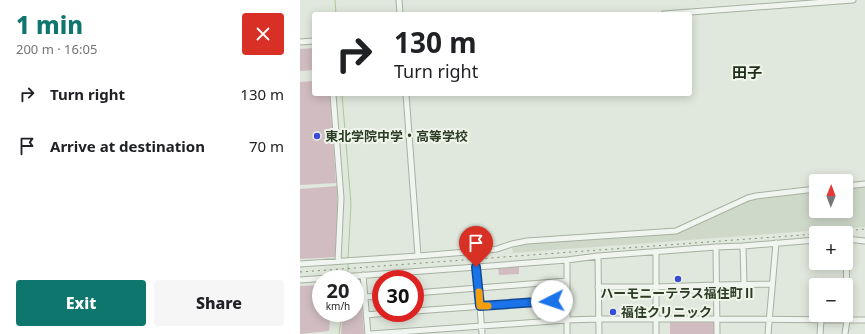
<!DOCTYPE html>
<meta charset="utf-8">
<style>
:root{--surface:#fff;--page:#f6f6f6;--text:#202124;--muted:#757577;--accent:#0f766e}
body{margin:0;font-family:"Noto Sans","Noto Sans JP",sans-serif;background:var(--page);color:var(--text);height:100vh;display:flex;flex-direction:column;font-size:15px;white-space:nowrap}
*{box-sizing:border-box;margin:0}
p{font-size:13px;color:var(--muted)}
.icon{flex:none;width:22px;height:22px;fill:none;stroke:currentColor;stroke-width:2;stroke-linecap:round;stroke-linejoin:round}
.map{position:relative;flex:1;overflow:hidden}
.drawer{display:flex;flex-direction:column;background:var(--surface);width:300px}
.drawer>*{flex:none}
.hud{position:absolute;left:12px;top:12px;width:380px;height:84px;border-radius:4px;box-shadow:0 2px 10px #0003;background:#fff;color:var(--text);overflow:hidden}
.needle{width:26px;rotate:1deg}
.buttons{position:absolute;left:509px;top:174px;display:grid;gap:8px}
.buttons a{display:grid;place-items:center;width:44px;height:44px;border-radius:4px;background:var(--surface);box-shadow:0 2px 10px #0003;font-size:20px}
.speed{position:absolute;left:12px;top:270px;display:flex;gap:8px;font-size:20px;font-weight:700;text-align:center}
.speed>*{display:grid;place-content:center;width:52px;height:52px;border-radius:50%;background:var(--surface);box-shadow:0 2px 10px #0003;line-height:1}
.speed small{font-size:10px;font-weight:400}
.speed .limit{border:6px solid #d22;background:#fff;color:#111}
.pin{position:absolute;display:grid;place-items:center;width:34px;height:34px;color:#fff;margin:-41px -17px;border-radius:50% 50% 50% 0;rotate:-45deg;box-shadow:0 0 4px #0007}
.pin .icon{rotate:45deg}
.me{position:absolute;width:44px;margin:-22px;rotate:266deg;stroke-linejoin:round;filter:drop-shadow(0 0 3px #0008)}
.turn{display:flex;align-items:center;gap:14px;height:84px;padding:0 16px;font-size:18px}
.turn .icon{width:52px;height:52px;stroke-width:2.5}
.turn b{display:block;font-size:28px;line-height:34px}
.round{display:grid;place-items:center;flex:none;width:42px;height:42px;border-radius:4px;background:var(--page)}
.headline{display:flex;align-items:center;justify-content:space-between;height:68px;padding:0 16px}
h1{font-size:24px;font-weight:800;line-height:30px;color:var(--accent)}
.primary-button{display:flex;gap:8px;margin-top:auto;padding:8px 16px}
.primary-button a{flex:1;height:46px;border-radius:4px;background:var(--accent);color:#fff;font-size:16px;font-weight:800;line-height:46px;text-align:center}
.primary-button a+a{background:var(--page);color:var(--text)}
ul{padding:0;list-style:none}
li{display:flex;align-items:center;gap:12px;height:52px;padding:0 16px}
li div{flex:1}
li b{display:block;font-size:15px}
li em{font-style:normal}
main{display:flex;flex:1;min-height:0}
.map>svg:first-child{display:block}
.built{fill:#cfd9ca}
.green{fill:#d1bdc1}
.lines{fill:none;stroke-linecap:round;stroke-linejoin:round}
.stream{stroke:#acc995;stroke-width:1}
.minor-casing{stroke:#a7b1a1;stroke-width:7}
.minor{stroke:#f1f5ef;stroke-width:5}
.rail{stroke:#7f9175;stroke-width:1;stroke-dasharray:2 4;stroke-linecap:butt}
.route-casing{stroke:#114b97;stroke-width:10}
.route{stroke:#1a73e8;stroke-width:7}
.slow{stroke:#f59e0b;stroke-width:7}
.poi-dot{fill:#3b4cd2;stroke:#eff5eb;stroke-width:1.5}
.labels{text-anchor:middle;dominant-baseline:central;stroke-width:4;stroke-linejoin:round;paint-order:stroke}
.poi-label{font-size:13px;font-weight:bold;fill:#2d3d25;stroke:#eff5eb;text-anchor:start}
.quarter-label{font-size:15px;font-weight:bold;fill:#1f2e18;stroke:#eff5eb}
</style>
<main>
<section class="drawer">
<div class="headline"><div><h1>1 min</h1><p>200 m · 16:05</p></div><a class="round" style="background:#d93025;color:#fff"><svg class="icon" aria-label="close" viewBox="0 0 24 24"><path d="M6 6l12 12M18 6L6 18"/></svg></a></div>
<ul>
<li><svg class="icon" aria-label="right" viewBox="0 0 24 24"><path d="M7 20v-9h11M14 6l5 5-5 5"/></svg><div><b>Turn right</b></div><em>130 m</em></li>
<li><svg class="icon" aria-label="arrive" viewBox="0 0 24 24"><path d="M6 21V4h12l-3 4 3 4H6"/></svg><div><b>Arrive at destination</b></div><em>70 m</em></li>
</ul>
<div class="primary-button"><a>Exit</a><a>Share</a></div>
</section>
<div class="map">
<svg width="565" height="334" viewBox="0 0 565 334">
<rect width="100%" height="100%" fill="#e0e7dc"/>
<path class="built" d="M565,187V227L213,253L212,248L228,244L377,233L421,213L458,197L516,192V211H546V189Z"/>
<path class="green" d="M14,48V70L0,71V49Z
M14,81V94H30L36,183L0,185V82Z
M37,186L38,214L36,257L0,259V189Z
M219,267V274L199,275L198,268Z
M21,285V313H30V320L29,331L0,334V286Z
M55,297H61L64,334H41L42,322L45,313H55Z
M370,321H415V334H370Z"/>
<g class="lines">
<path class="stream" d="M35,0L36,14
M42,94L51,204L48,259
M48,275V262
M39,334L42,313"/>
<defs>
<path id="minor" d="M99,0L100,14
M364,14L553,0
M0,42L14,41
M33,94L41,198L38,261
M106,94L118,256
M546,186L565,184
M546,239L547,320H565
M546,239L565,241
M443,246L444,284
M416,247L417,334
M298,256L299,334
M267,260V334
M0,264L118,256L179,251L197,249L212,244L227,241L376,231L448,198L456,196L516,189
M177,267L182,334
M63,275L68,334
M0,280L177,267L267,260L298,256L416,247L443,246L516,240
M298,287H356L416,285L472,284
M115,293L267,281
M65,297L81,296
M115,311L267,300
M66,315L88,313
M70,334L267,320L299,319H417L547,320L545,334
M356,334V252
M468,334L476,243
M520,334L521,320"/>
</defs>
<use href="#minor" class="minor-casing"/>
<use href="#minor" class="minor"/>
<path class="rail" d="M526,233L565,229
M0,272L516,234"/>
</g>
<g class="lines">
<defs>
<path id="route" d="M176,267L180,306L252,301"/>
</defs>
<use href="#route" class="route-casing"/>
<use href="#route" class="route"/>
<path class="slow" d="M179,292L180,306H188"/>
</g>
<g class="poi-dot">
<circle cx="17" cy="136" r="4"/>
<circle cx="378" cy="279" r="4"/>
<circle cx="313" cy="312" r="4"/>
</g>
<g class="labels">
<g class="poi-label">
<text x="25" y="136">東北学院中学・高等学校</text>
<text x="378" y="293" text-anchor="middle">ハーモニーテラス福住町Ⅱ</text>
<text x="321" y="312">福住クリニック</text>
</g>
<g class="quarter-label">
<text x="447" y="72">田子</text>
</g>
</g>
</svg>
<div class="buttons">
<a><svg class="needle" viewBox="-14 -14 28 28"><path d="M0-13l5 13h-10z" fill="#e53935"/><path d="M0 13l5-13h-10z" fill="#757577"/></svg></a>
<a>+</a>
<a>−</a>
</div>
<div class="speed"><div>20<small>km/h</small></div><div class="limit">30</div></div>
<div class="pin" style="left:176px;top:267px;background:#d93025"><svg class="icon" aria-label="arrive" viewBox="0 0 24 24"><path d="M6 21V4h12l-3 4 3 4H6"/></svg></div>
<svg class="me" style="left:252px;top:301px" viewBox="-20 -20 40 40"><circle r="19" fill="#fff"/><path d="M0-13L10 11 0 6-10 11z" fill="#1a73e8"/></svg>
<div class="hud">
<div class="turn"><svg class="icon" aria-label="right" viewBox="0 0 24 24"><path d="M7 20v-9h11M14 6l5 5-5 5"/></svg><div><b>130 m</b>Turn right</div></div>
</div>
</div>
</main>
